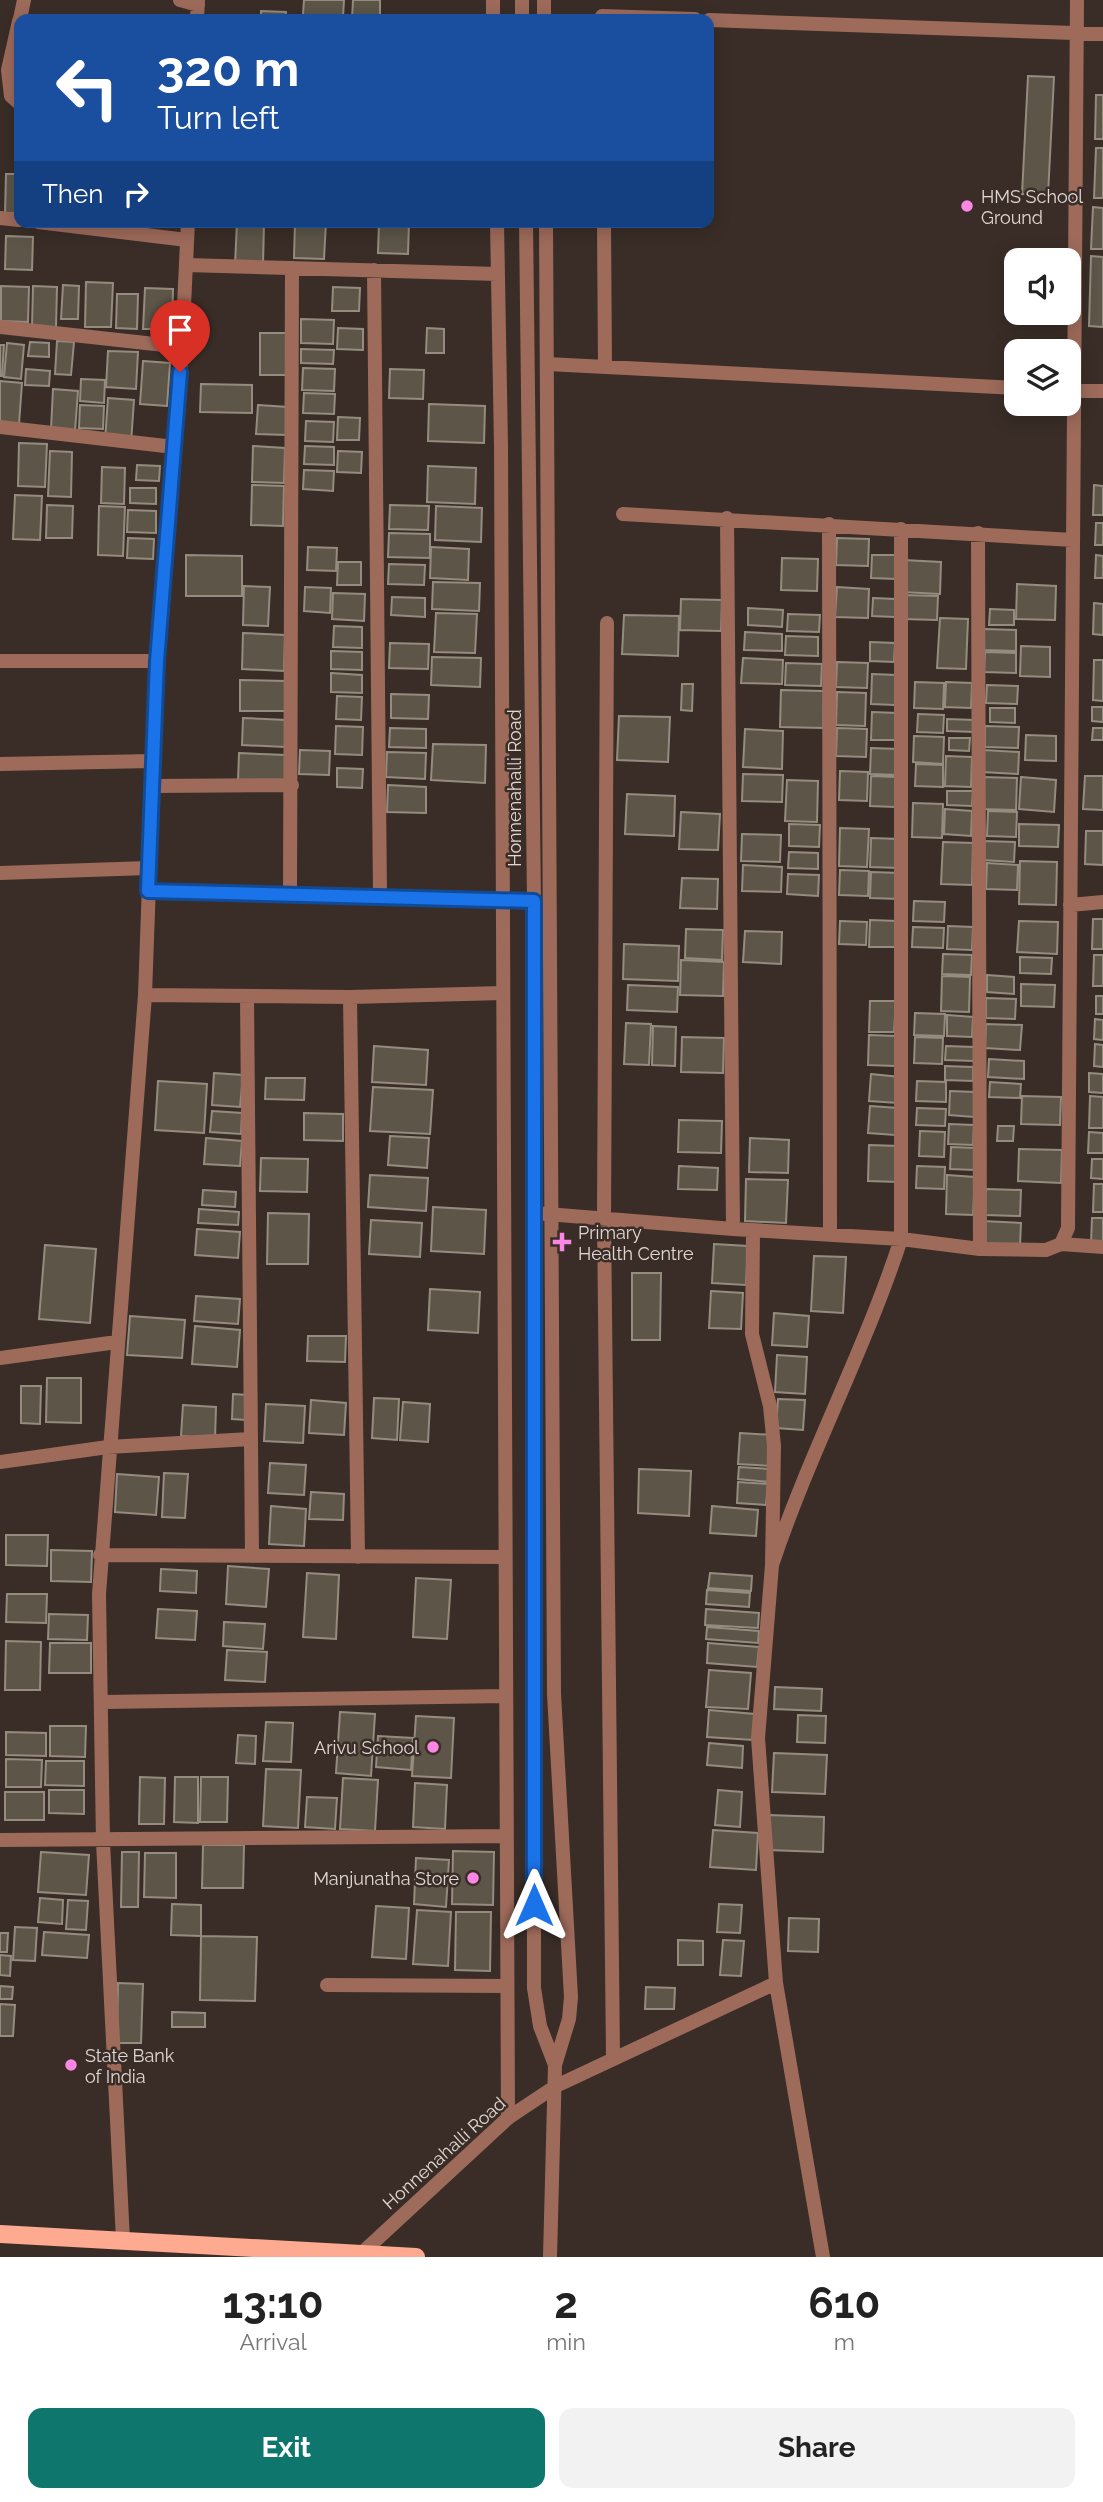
<!DOCTYPE html>
<style>
:root{--surface:#fff;--page:#f2f2f2;--text:#222;--muted:#767676;--accent:#0f766e}
body{margin:0;font-family:Raleway,sans-serif;background:var(--page);color:var(--text);height:100vh;display:flex;flex-direction:column;font-size:26px;white-space:nowrap}
*{box-sizing:border-box;margin:0}
p{font-size:23px;color:var(--muted)}
.icon{flex:none;width:38px;height:38px;fill:none;stroke:currentColor;stroke-width:2;stroke-linecap:round;stroke-linejoin:round}
.map{position:relative;height:2257px;overflow:hidden}
.panel{display:flex;flex-direction:column;background:var(--surface);flex:1}
.panel>*{flex:none}
.hud{position:absolute;left:14px;top:14px;width:700px;height:214px;border-radius:14px;box-shadow:0 4px 18px #0003;background:#1a4fa0;color:#fff;overflow:hidden}
.buttons{position:absolute;left:1004px;top:248px;display:grid;gap:14px}
.buttons a{display:grid;place-items:center;width:77px;height:77px;border-radius:14px;background:var(--surface);box-shadow:0 4px 18px #0003;font-size:35px}
.pin{position:absolute;display:grid;place-items:center;width:60px;height:60px;color:#fff;margin:-72px -30px;border-radius:50% 50% 50% 0;rotate:-45deg;box-shadow:0 0 7px #0007}
.pin .icon{rotate:45deg}
.me{position:absolute;width:77px;margin:-38px;rotate:0deg;stroke-linejoin:round;filter:drop-shadow(0 0 5px #0008)}
.turn{display:flex;align-items:center;gap:24px;height:147px;padding:0 28px;font-size:32px}
.turn .icon{width:91px;height:91px;stroke-width:2.5}
.turn b{display:block;font-size:49px;line-height:60px}
.then{display:flex;align-items:center;height:66px;padding:0 28px;background:#0003;gap:14px;font-size:26px}
.eta{display:flex;justify-content:space-evenly;align-items:center;height:119px;text-align:center}
.eta b{font-size:42px;font-weight:700;line-height:49px}
.cta{display:flex;gap:14px;margin-top:auto;padding:14px 28px}
.cta a{flex:1;height:80px;border-radius:14px;background:var(--accent);color:#fff;font-size:28px;font-weight:700;line-height:80px;text-align:center}
.cta a+a{background:var(--page);color:var(--text)}
.map>svg:first-child{display:block}
.building{fill:#5c5548;stroke:#948c7e;stroke-width:2}
.lines{fill:none;stroke-linecap:round;stroke-linejoin:round}
.minor{stroke:#9e6b5b;stroke-width:14}
.tertiary{stroke:#9e6b5b;stroke-width:14}
.primary{stroke:#feaa90;stroke-width:18}
.route-casing{stroke:#114b97;stroke-width:18}
.route{stroke:#1a73e8;stroke-width:12}
.poi-dot{fill:#fc86e4;stroke:#3a2d27;stroke-width:2.5}
.labels{text-anchor:middle;dominant-baseline:central;stroke-width:5;stroke-linejoin:round;paint-order:stroke}
.poi-label{font-size:18px;fill:#e0d7d3;stroke:#3a2d27;text-anchor:start}
.street-label{font-size:18px;fill:#e0d7d3;stroke:#3a2d27}
</style>
<div class="map">
<svg width="1103" height="2257" viewBox="0 0 1103 2257">
<rect width="100%" height="100%" fill="#3a2d27"/>
<path class="building" d="M304,0H344L343,17L303,15Z
M353,0H380V19H352Z
M261,11L286,12L285,19H261Z
M1028,76L1054,77L1048,195L1022,194Z
M1096,95H1103V139H1095Z
M1096,148H1103V198H1094Z
M6,174H19V213H5Z
M1093,207L1103,208V249H1091Z
M237,222H264L263,266L235,265Z
M295,222H326L324,259L294,258Z
M379,222H409L408,254L378,253Z
M6,236L33,237L32,270L5,269Z
M1091,256L1103,257V327L1089,326Z
M86,282L113,283L111,327H85Z
M63,285L79,286L78,319H61Z
M1,286L29,287L28,322L1,321Z
M33,286L57,287L56,327H32Z
M333,287L360,288L359,311H332Z
M145,288L173,289L172,329H143Z
M117,294H138L137,329L116,328Z
M301,319L334,320L333,344L301,343Z
M338,328L363,329V350L337,349Z
M427,328L444,329V353H426Z
M260,333H286V375H260Z
M57,341L74,342L71,375L55,374Z
M30,342L49,343V357L28,356Z
M7,343L24,345L21,379L4,377Z
M0,345H4L2,376H0Z
M301,349L334,350L333,364L301,363Z
M108,351L138,352L136,389L106,387Z
M143,361L170,363L167,406L140,404Z
M303,368L335,369L334,391L302,390Z
M26,369L50,371L49,386L25,385Z
M390,369L424,370L423,399L389,398Z
M81,379L105,380L104,403L80,401Z
M0,381L22,383L19,424L0,423Z
M201,384L252,385V413L200,412Z
M53,389L78,391L75,431L51,429Z
M304,393L335,394L334,414L303,413Z
M108,398L134,400L131,443L105,441Z
M429,404L485,406L484,443L428,441Z
M80,405L104,406L103,429L79,428Z
M258,405L288,407L286,435L256,434Z
M338,417L360,418L359,440H337Z
M306,421L334,422L333,442L305,441Z
M19,443L47,444L45,487L18,486Z
M253,446L285,448L284,483L252,482Z
M305,446L334,447V465L304,464Z
M50,451L72,452L71,497L48,496Z
M338,451L362,452L361,473L337,472Z
M137,465L160,466L159,481L136,480Z
M428,466L476,468L475,504L427,502Z
M102,467L125,468L124,504L101,503Z
M304,470L334,471L333,491L303,489Z
M252,485L284,486L283,526L251,525Z
M1094,485L1103,486V515H1093Z
M130,488H156V504L130,503Z
M15,495L42,496L40,540L13,539Z
M47,505L73,506L72,538H46Z
M390,505L429,506L428,530L389,529Z
M99,506L125,507L123,556L98,555Z
M436,506L482,508L481,542L435,540Z
M128,510L156,511V533L127,532Z
M1096,523H1103V545H1095Z
M389,533L430,534V558L388,557Z
M128,538L154,539L153,559L127,558Z
M837,538L869,539L868,566L836,565Z
M308,547L337,548L336,571L307,570Z
M431,547L469,549L468,580L430,578Z
M186,555L242,556V596H186Z
M872,555H897L896,579L871,578Z
M1096,555L1103,556V578H1095Z
M782,558L818,559L817,591L781,590Z
M903,560L941,562L940,594L902,592Z
M338,562H361V585H337Z
M389,564L425,565L424,585L388,584Z
M433,582L480,583L479,611L432,609Z
M1017,584L1056,586L1055,620L1016,619Z
M244,586L270,587L268,626L243,625Z
M305,587L331,588L330,613L304,611Z
M837,587L869,589L868,618L835,617Z
M333,593L365,594L364,621L332,619Z
M903,595L938,596L937,620L902,619Z
M392,597L425,598V617L391,615Z
M873,598L895,599V617L872,616Z
M681,599L722,600L721,631L680,630Z
M1094,603L1103,604V635L1093,634Z
M748,608L783,610L782,627L748,625Z
M990,609L1014,610V625H989Z
M436,613L477,614L475,653L434,652Z
M788,614L820,615L819,632L787,631Z
M624,615L679,616L678,656L622,654Z
M940,618L968,619L966,669L937,668Z
M334,626L362,627V648L333,647Z
M984,629L1016,630V651L984,650Z
M745,632L782,634V651L744,650Z
M243,633L285,635L284,671L242,669Z
M786,636L818,637V656L785,655Z
M870,642L895,643L894,662L870,661Z
M390,643L429,644L428,669L389,668Z
M1021,646L1050,647V677L1020,676Z
M331,651L362,652V670L331,669Z
M985,652L1016,653V673L984,672Z
M432,657L481,658L480,687L431,685Z
M743,658L783,660L782,684L741,683Z
M1094,660H1103V701L1093,700Z
M837,662L868,663L867,688L836,687Z
M786,663L822,664L821,686L785,685Z
M331,673L362,675V693L331,692Z
M872,674L896,675L895,705L871,704Z
M240,680L286,681V711H240Z
M915,682L944,683L943,709L914,708Z
M946,682L972,683L971,708L945,707Z
M682,684H693L692,711L681,710Z
M987,685L1018,686L1017,704L986,703Z
M781,690L824,691L823,728L780,727Z
M837,692L866,693L865,726L836,725Z
M391,694L429,695L428,719L391,718Z
M337,696L362,697L361,720L336,719Z
M1092,707H1103V722L1092,721Z
M990,708H1015V723L990,722Z
M872,712L897,713L896,740H871Z
M918,714L944,715L943,733L917,732Z
M619,716L670,717L668,762L617,760Z
M243,718L286,720L285,747L242,745Z
M947,719L975,720V732L947,731Z
M336,726L363,727L362,755L335,754Z
M985,726L1019,727L1018,748L985,747Z
M390,728L426,729V748L389,747Z
M837,728L867,729L866,757L836,756Z
M1093,728H1103V740H1092Z
M745,729L783,731L782,769L743,767Z
M1026,735L1056,736V761L1025,760Z
M914,736L944,737L943,764L913,762Z
M949,738H970L969,751L949,750Z
M433,744L486,745L485,783L431,780Z
M871,748L899,749L898,775L870,774Z
M300,750L330,751L329,775L299,774Z
M983,750L1019,752L1018,774L982,772Z
M387,752L426,753L425,779L386,777Z
M239,753L286,755L285,782L238,781Z
M946,756L972,757L971,787L945,786Z
M916,764L943,765V787L915,786Z
M337,768L363,769L362,788L337,787Z
M840,771L868,772L867,801L839,800Z
M743,774L783,775L782,802L742,801Z
M871,776L896,777L895,807L870,806Z
M1085,776H1103V810L1083,809Z
M981,777L1017,778L1016,810L980,809Z
M1021,777L1056,780L1054,812L1019,809Z
M787,780L818,781L817,822L785,821Z
M388,785L426,787V813L387,812Z
M947,791H973L972,806L947,805Z
M627,794L675,796L674,836L625,834Z
M913,803L943,804L942,838L912,837Z
M945,809L972,811L971,836L944,834Z
M988,811L1017,812L1016,837L987,836Z
M681,812L720,814L718,850L679,849Z
M789,824L820,825L819,847L789,846Z
M1019,824L1059,825L1058,847L1019,846Z
M840,828L869,829L867,867L839,866Z
M1086,831H1103V865L1085,864Z
M742,834L781,835L780,862L741,861Z
M871,838L900,839L899,868L870,867Z
M983,841L1015,842L1014,862L982,860Z
M943,842L973,843L972,885L941,884Z
M789,852L818,853V869L788,868Z
M1020,861L1057,862L1056,905L1019,904Z
M987,863L1018,865L1017,890L986,889Z
M743,865L782,867L781,892L742,891Z
M840,870L869,871L868,896L839,895Z
M871,872L900,873L899,899L870,898Z
M788,874L819,875L818,896L787,894Z
M682,878L718,879L717,909L680,908Z
M914,901L945,902L944,922L913,921Z
M1093,919H1103V949H1092Z
M870,920L897,921L896,947H869Z
M840,921L867,922L866,945L839,944Z
M1019,921L1058,922L1057,954L1017,952Z
M948,926L973,927L972,950L947,949Z
M913,927L944,928L943,948L912,947Z
M686,929L723,930L722,960L685,958Z
M745,931L782,932L781,964L743,962Z
M624,944L679,946L678,981L623,979Z
M943,954L972,955L971,975L942,974Z
M1094,955H1103V986H1093Z
M1020,957L1052,958L1051,974L1020,973Z
M681,960L724,962L723,996L680,995Z
M987,975L1014,977V994L987,992Z
M942,976L970,977L969,1012L941,1011Z
M1021,984L1055,985L1054,1007L1021,1006Z
M628,985L678,987L677,1012L627,1010Z
M1096,996H1103V1014H1096Z
M986,998L1016,999L1015,1019L986,1018Z
M870,1001H896L894,1032H869Z
M915,1013L945,1014L944,1036L914,1035Z
M947,1015L973,1017L972,1037L947,1036Z
M1095,1019L1103,1020V1040L1094,1039Z
M626,1023L651,1024L649,1065L624,1064Z
M986,1024L1022,1025L1020,1050L985,1048Z
M653,1026L676,1027L675,1066L652,1065Z
M869,1035L896,1036L895,1066L868,1065Z
M682,1037L724,1038L723,1073L681,1072Z
M915,1037L943,1038L942,1064L914,1063Z
M1095,1044L1103,1045V1067L1094,1066Z
M374,1046L428,1050L426,1085L372,1082Z
M946,1046L974,1047V1061L945,1060Z
M989,1059L1024,1061V1079L988,1077Z
M945,1066L973,1067V1081L945,1080Z
M214,1073L243,1075L240,1107L212,1105Z
M1089,1073L1103,1074V1093L1089,1092Z
M871,1074L900,1077L898,1103L869,1101Z
M266,1078H305L304,1100L265,1099Z
M158,1081L207,1084L204,1133L155,1130Z
M917,1081L946,1082V1102L916,1101Z
M990,1082L1021,1084L1020,1098L989,1097Z
M373,1087L433,1090L430,1134L370,1131Z
M950,1091L975,1092L974,1117L949,1115Z
M1022,1096L1061,1097L1060,1125L1021,1124Z
M1090,1096L1103,1097V1128H1089Z
M870,1106L898,1108L895,1135L868,1133Z
M917,1108L946,1109L945,1126L916,1125Z
M212,1111L242,1113L241,1134L210,1132Z
M304,1113L343,1114V1141L304,1140Z
M679,1120L722,1121L721,1153L678,1152Z
M949,1124L974,1125L973,1145L948,1144Z
M998,1126H1014L1013,1141H997Z
M920,1131L945,1132L944,1157L919,1156Z
M1089,1132L1103,1133V1153H1088Z
M390,1136L429,1138L427,1168L388,1165Z
M206,1138L242,1141L240,1166L204,1164Z
M750,1138L789,1140L788,1173L749,1172Z
M869,1145L900,1146L899,1182L868,1181Z
M951,1147L976,1148L975,1170L950,1169Z
M1019,1149L1062,1150L1061,1183L1018,1181Z
M261,1158L308,1159L307,1192L260,1191Z
M1092,1159H1103V1179L1091,1178Z
M679,1166L718,1168L717,1190L678,1189Z
M917,1166L945,1167L944,1189L916,1188Z
M370,1175L428,1178L426,1211L368,1207Z
M947,1175L975,1177L973,1215L946,1214Z
M746,1179L788,1180L786,1223L745,1221Z
M1094,1184H1103V1212H1093Z
M986,1189L1021,1190L1020,1216L984,1215Z
M203,1190L236,1192L235,1207L202,1205Z
M433,1207L486,1210L484,1254L431,1251Z
M199,1209L239,1212L238,1225L198,1223Z
M268,1213L309,1214L308,1264H267Z
M1092,1218H1103V1243H1091Z
M371,1220L422,1223L420,1257L369,1254Z
M982,1221L1021,1223L1020,1245L981,1243Z
M197,1229L240,1232L238,1258L195,1255Z
M714,1244L748,1246L746,1285L712,1283Z
M45,1245L96,1249L90,1323L39,1319Z
M814,1256L846,1257L843,1313L811,1311Z
M632,1273H661L660,1340H632Z
M430,1289L480,1292L478,1333L428,1330Z
M711,1291L743,1293L741,1329L709,1328Z
M196,1296L240,1299L238,1324L194,1321Z
M774,1313L809,1316L807,1347L772,1345Z
M130,1316L185,1320L182,1358L127,1355Z
M195,1326L240,1330L237,1367L192,1364Z
M308,1336H346L345,1362L307,1361Z
M777,1355L807,1357L805,1394L775,1392Z
M47,1378H81V1423L46,1422Z
M21,1386H41L40,1424L21,1423Z
M233,1394L248,1395L246,1420L232,1419Z
M374,1398L399,1399L397,1440L372,1438Z
M778,1399L805,1400L803,1430L776,1428Z
M311,1400L346,1403L344,1435L309,1433Z
M403,1402L430,1404L428,1442L400,1440Z
M266,1404L305,1406L303,1443L264,1441Z
M183,1405L216,1407L215,1439L181,1436Z
M740,1433L774,1435L772,1466L738,1464Z
M270,1463L306,1465L304,1495L268,1493Z
M739,1467L770,1469L769,1482L738,1479Z
M639,1469L691,1471L689,1516L638,1513Z
M164,1473L188,1474L185,1518L162,1517Z
M117,1474L159,1477L156,1515L115,1512Z
M738,1482L768,1484L766,1505L737,1503Z
M311,1492L344,1494L343,1520L309,1519Z
M271,1506L306,1509L304,1546L269,1544Z
M712,1506L758,1510L756,1536L710,1533Z
M6,1535H48L47,1566L6,1565Z
M51,1550L92,1551L91,1582L51,1581Z
M228,1566L269,1569L266,1607L226,1604Z
M161,1569L197,1571L196,1593L160,1591Z
M307,1573L339,1575L336,1639L303,1637Z
M710,1573L752,1576L751,1591L708,1588Z
M416,1578L451,1580L447,1639L413,1637Z
M707,1590L750,1593L749,1607L706,1604Z
M7,1594H47L46,1623L6,1622Z
M158,1609L197,1611L195,1640L156,1638Z
M706,1609L759,1613L758,1628L705,1625Z
M49,1614L88,1615L87,1640L48,1639Z
M224,1622L265,1624L263,1649L223,1646Z
M707,1627L759,1631L758,1643L706,1639Z
M6,1641L41,1642L40,1690H5Z
M50,1643H91V1673H49Z
M708,1643L759,1647L757,1667L707,1663Z
M227,1650L267,1652L265,1682L225,1680Z
M709,1670L751,1673L748,1709L706,1707Z
M775,1687L822,1689L821,1711L774,1709Z
M709,1710L755,1714L753,1740L707,1737Z
M340,1712L375,1714L371,1776L336,1773Z
M798,1715L826,1716L825,1743L797,1742Z
M416,1716L454,1718L451,1778L412,1776Z
M266,1722L293,1723L291,1762L263,1761Z
M50,1726H86L85,1757L50,1756Z
M6,1732L46,1733V1756L6,1755Z
M238,1735L256,1736L255,1764L236,1763Z
M378,1736L413,1738L411,1770L376,1767Z
M709,1743L743,1746L742,1768L707,1765Z
M774,1753L827,1755L825,1794L772,1792Z
M6,1759L42,1760L41,1787H6Z
M46,1761H84V1786L45,1785Z
M266,1769L301,1770L298,1828L263,1826Z
M140,1777L165,1778L164,1824H139Z
M175,1777H198V1823L174,1822Z
M201,1777H228L227,1822H200Z
M343,1778L378,1780L375,1831L340,1829Z
M415,1783L447,1785L445,1829L413,1827Z
M49,1790H84V1814L49,1813Z
M718,1790L742,1792L740,1827L715,1825Z
M5,1792H44V1820H5Z
M307,1797L337,1798L335,1829L305,1827Z
M768,1815L824,1817L823,1852L767,1850Z
M713,1830L758,1833L756,1870L710,1867Z
M203,1845H244L243,1888H202Z
M453,1851L494,1852L493,1905L452,1904Z
M41,1852L89,1855L86,1895L38,1892Z
M122,1852H139L138,1907H121Z
M145,1853H176V1898L144,1897Z
M416,1858L449,1860L446,1907L414,1904Z
M40,1898L63,1900L62,1924L38,1922Z
M68,1900L88,1901L86,1930L66,1929Z
M172,1904L201,1905V1936L171,1935Z
M719,1904L742,1905L740,1933L717,1932Z
M376,1906L409,1908L406,1959L372,1957Z
M417,1910L451,1912L448,1966L413,1964Z
M456,1912H491L490,1971L455,1970Z
M789,1918L819,1919L818,1952L788,1951Z
M15,1927L37,1928L35,1961L13,1960Z
M44,1932L89,1935L87,1958L42,1955Z
M0,1933H8L7,1952H0Z
M201,1936L257,1937L255,2001L200,2000Z
M678,1940L703,1941V1965H678Z
M723,1940L744,1941L741,1976L720,1975Z
M0,1955L11,1956L10,1976L0,1975Z
M118,1983L143,1984L141,2043H117Z
M0,1986L13,1987L12,1999H0Z
M646,1987L675,1988L674,2009H645Z
M0,2004L15,2005L13,2036H0Z
M172,2012L205,2013V2027H172Z"/>
<g class="lines">
<path class="minor" d="M180,0L198,5
M493,0V19
M602,16L695,19
M20,19L24,0
M197,19L198,0
M709,20L1103,34
M19,21L8,70L11,96L19,103
M0,218L19,220
M38,222L187,240
M497,222L501,446L508,2118
M604,222L605,367
M186,265L498,274
M374,270L380,896
M0,327L182,347
M547,364L1017,388
M1069,391H1103
M0,427L174,447
M623,514L1073,540
M727,518L733,1229
M829,524L830,1235
M978,533L980,1249
M607,623L604,1219L613,2057
M0,661H157
M0,764L152,761
M152,786L292,785
M0,873L148,868
M148,891L534,901
M290,895L292,268
M1070,905L1103,902
M145,995L350,997L503,993
M247,996L252,1556
M350,997L358,1557
M534,1213L733,1229L901,1239L980,1249L1046,1250L1061,1244L1068,1228L1077,0
M753,1231L752,1334L770,1406L774,1446L772,1565L758,1738L776,1983L823,2257
M1061,1244L1103,1247
M0,1358L117,1342
M0,1462L108,1447L251,1439
M100,1555L505,1557
M772,1565C809,1454 865,1350 901,1239V529
M102,1702L506,1696
M0,1840L507,1836
M327,1985L507,1986
M556,2086L776,1983
M123,2240L103,1842L99,1594L145,995L157,661L182,347L188,222"/>
<path class="tertiary" d="M522,0V19
M544,0V19
M526,222L534,901V1988L540,2026L555,2065
M546,222L554,1694L571,1997L569,2019L555,2065L550,2257
M362,2253L508,2118L556,2086"/>
<path class="primary" d="M0,2234L416,2257"/>
</g>
<g class="lines">
<defs>
<path id="route" d="M180,372L157,661L148,891L534,901V1905"/>
</defs>
<use href="#route" class="route-casing"/>
<use href="#route" class="route"/>
</g>
<g class="poi-dot">
<circle cx="967" cy="206" r="7"/>
<path d="M558.5 1231.5h7v7h7v7h-7v7h-7v-7h-7v-7h7z"/>
<circle cx="433" cy="1747" r="7"/>
<circle cx="473" cy="1878" r="7"/>
<circle cx="71" cy="2065" r="7"/>
</g>
<g class="labels">
<g class="poi-label">
<text x="981" y="196">HMS School<tspan x="981" dy="21">Ground</tspan></text>
<text x="578" y="1232">Primary<tspan x="578" dy="21">Health Centre</tspan></text>
<text x="419" y="1747" text-anchor="end">Arivu School</text>
<text x="459" y="1878" text-anchor="end">Manjunatha Store</text>
<text x="85" y="2055">State Bank<tspan x="85" dy="21">of India</tspan></text>
</g>
<g class="street-label">
<text transform="translate(514 788) rotate(-90)">Honnenahalli Road</text>
<text transform="translate(444 2153) rotate(-42)">Honnenahalli Road</text>
</g>
</g>
</svg>
<div class="buttons">
<a><svg class="icon" aria-label="sound" viewBox="0 0 24 24"><path d="M4 9h4l5-4v14l-5-4H4zM17 9q2 3 0 6"/></svg></a>
<a><svg class="icon" aria-label="layers" viewBox="0 0 24 24"><path d="M12 4l9 5-9 5-9-5zM3 14l9 5 9-5"/></svg></a>
</div>
<div class="pin" style="left:180px;top:372px;background:#d93025"><svg class="icon" aria-label="arrive" viewBox="0 0 24 24"><path d="M6 21V4h12l-3 4 3 4H6"/></svg></div>
<svg class="me" style="left:534px;top:1905px" viewBox="-20 -20 40 40"><path d="M0-17L14 15 0 8-14 15z" fill="#1a73e8" stroke="#fff" stroke-width="4"/></svg>
<div class="hud">
<div class="turn"><svg class="icon" aria-label="left" viewBox="0 0 24 24"><path d="M17 20v-9H6M10 6l-5 5 5 5"/></svg><div><b>320 m</b>Turn left</div></div>
<div class="then">Then<svg class="icon" aria-label="right" viewBox="0 0 24 24"><path d="M7 20v-9h11M14 6l5 5-5 5"/></svg></div>
</div>
</div>
<section class="panel">
<div class="eta">
<div><b>13:10</b><p>Arrival</p></div>
<div><b>2</b><p>min</p></div>
<div><b>610</b><p>m</p></div>
</div>
<div class="cta"><a>Exit</a><a>Share</a></div>
</section>
